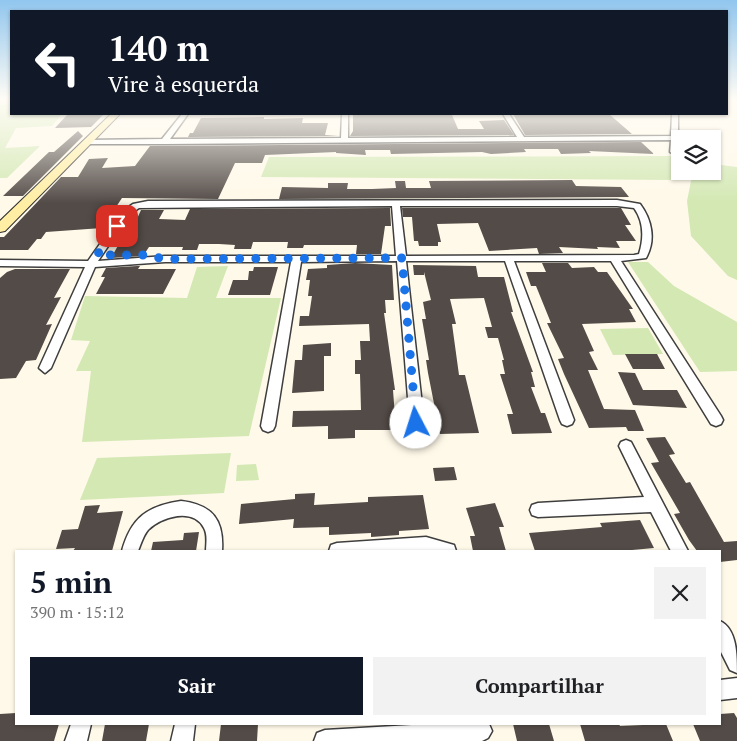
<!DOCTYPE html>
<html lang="pt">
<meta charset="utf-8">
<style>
:root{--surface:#fff;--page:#f2f2f2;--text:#202124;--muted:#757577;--accent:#111827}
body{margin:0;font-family:"PT Serif",serif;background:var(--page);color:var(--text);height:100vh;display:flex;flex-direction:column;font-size:19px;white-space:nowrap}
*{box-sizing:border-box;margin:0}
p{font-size:16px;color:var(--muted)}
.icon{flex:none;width:28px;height:28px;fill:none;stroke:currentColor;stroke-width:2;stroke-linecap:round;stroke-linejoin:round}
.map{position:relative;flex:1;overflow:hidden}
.side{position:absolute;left:15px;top:550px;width:706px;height:175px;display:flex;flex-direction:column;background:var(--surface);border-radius:0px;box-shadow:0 1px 4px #0004}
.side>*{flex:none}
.banner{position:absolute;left:10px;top:10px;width:718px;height:105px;border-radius:0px;box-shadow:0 1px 4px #0004;background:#111827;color:#fff;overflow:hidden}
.controls{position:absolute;left:671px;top:130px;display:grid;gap:10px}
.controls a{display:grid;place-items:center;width:50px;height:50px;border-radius:0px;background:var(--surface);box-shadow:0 1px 4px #0004;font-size:25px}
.pin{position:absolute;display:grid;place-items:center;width:42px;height:42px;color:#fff;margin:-21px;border-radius:10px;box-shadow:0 2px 8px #0006}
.me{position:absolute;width:55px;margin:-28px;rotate:355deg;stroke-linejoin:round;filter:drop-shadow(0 0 4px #0008)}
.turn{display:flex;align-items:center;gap:18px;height:105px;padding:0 15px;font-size:22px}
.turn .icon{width:65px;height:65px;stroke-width:2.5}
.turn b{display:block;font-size:35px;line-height:42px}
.round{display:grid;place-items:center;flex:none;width:52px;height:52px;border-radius:0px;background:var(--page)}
.head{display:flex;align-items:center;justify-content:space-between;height:85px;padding:0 15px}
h1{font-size:30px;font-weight:700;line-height:38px;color:var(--accent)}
.primary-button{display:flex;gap:10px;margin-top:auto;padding:10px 15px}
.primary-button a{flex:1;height:58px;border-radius:0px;background:var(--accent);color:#fff;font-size:20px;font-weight:700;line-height:58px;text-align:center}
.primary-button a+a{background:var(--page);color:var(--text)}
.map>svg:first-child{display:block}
.green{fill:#d3e8b3}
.building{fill:#534b47}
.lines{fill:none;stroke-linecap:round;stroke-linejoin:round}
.street-casing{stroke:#3e3e3e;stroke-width:3}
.secondary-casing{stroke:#2d2d2d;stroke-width:2}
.street{fill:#fff;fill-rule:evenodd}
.secondary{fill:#ffeea4;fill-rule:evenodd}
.route{stroke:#1a73e8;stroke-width:9;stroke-dasharray:0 16.2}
</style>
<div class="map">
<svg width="737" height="741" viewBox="0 0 737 741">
<rect width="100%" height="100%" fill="#fff9e9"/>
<path class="green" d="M11,99V114H62L52,126L16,128L5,148L40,146L7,178H0V100Z
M677,156V180L261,177L269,157Z
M713,164L737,167V280L728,276L691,236L687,201L693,171H712Z
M628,262H648L674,286L737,322V371L700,372Z
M228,266L216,298H281L249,436L82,442L91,371H76L90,341L71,340L85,296L187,298L197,267Z
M648,328L663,354L613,355L600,329Z
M231,453L224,493L80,500L97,458Z
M256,464L259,480L236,481L237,465Z"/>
<path class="building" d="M68,114H104L91,127L55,128Z
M513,114H609L632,134L525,135Z
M353,115H452L458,129H484L479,121L504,120L514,135L350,136L353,131Z
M264,117V119L303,118L302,123H328L325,135L339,136L188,137L190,133H193L201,118Z
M78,131L83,136L23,196H3L49,152H54Z
M641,142L654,154L589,151L591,153L561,154L558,149H524L526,152L491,154L482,152L391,154L390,150H365L366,155L336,153V152L265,155L262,163H235L218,199L122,198L102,228L46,232L41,239H37L28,250H0V237H4L61,177H78L89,159L108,158L102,168L135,166L150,146Z
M572,180L576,186L621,187L629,197L279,199L282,187L328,188V183H348L347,189H372L396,188L395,181H405L406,188H431L429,181Z
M390,208L391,226H385L381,254H356L357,245H304L303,248H287L288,242H253L251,249H234L235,245L219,244H199L197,250H182L183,247H149L143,256L111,258L133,219H137L141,210H164L159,219L185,220L190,209Z
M402,208H621L631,225H625L636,241H616L620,248L597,247L598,249L559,247L563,253L539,254L537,248L489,251L478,223L437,224L441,242H438V246H419L418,241H414L412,217H403Z
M355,263L392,265L394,300H385L386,313H384L395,390H393L396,430H355V438L328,439V426L292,427L293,411L361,410L360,374H355V360H361L360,341H370L369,324L299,326L300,316H309L312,296H308L310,280H306L308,269L327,268V265Z
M542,263H568L572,268L594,267L598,272H607L633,309H629L636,322L582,324L594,351L589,352L598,370H588L604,409L635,410L644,431H628L626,427L589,428L564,374L558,359L564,358L547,323H551L536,286H531L526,272H546Z
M413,265L476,266L478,277H504L513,312H511L533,372H531L535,387H531L541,413H545L552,433L512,434L507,414H513L500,374H505L502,360H504L498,338H488L485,327H492L484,298L450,299L456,324H452L459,375H465L479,433L440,434L428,373L426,360H429L422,319H426L423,302L431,300L424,272V275H414Z
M137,266H140L138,269H176L163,294H96L105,277H101L106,268Z
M254,267H278L270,295H228L233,280H248L249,271H253Z
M15,269H70L54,298L61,297L46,325L52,324L36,360L26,361L16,378L0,379V278L7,272Z
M331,343V356H324V391L292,393L295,360H302L303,345Z
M625,354H657L665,369H633Z
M618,372L635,373L643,390H677L687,408L633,405Z
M665,437L675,454L669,455L686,483L690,482L724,542L737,541V560L720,562V551H697L689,540L674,514L680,513L651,463L659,462L646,438Z
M454,467L457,480L435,481L433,468Z
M315,493L314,505L368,502V497L423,495L429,529L399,531V535L371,537V533L329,535V527L293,528L294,519L239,524L241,504L295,499V494Z
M495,503L504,527H499L506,551H473L470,536H475L466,508Z
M100,505L97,513L123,511L112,551H73L75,548L56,549L62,530L78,529L85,506Z
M640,520L654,548L621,551H535L529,533L602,527L600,523Z
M199,532L196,551H151L153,542L183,540L184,533Z
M16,713V724H59L54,741H0V714Z
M734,713L737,718V741H700L693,724H720V714Z
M105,724H149L146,741H102Z
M221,724H258L257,741H219Z
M513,724H549L554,741H517Z
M580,724H619L620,726L666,724L673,741H585Z"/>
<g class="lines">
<defs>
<path id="street" d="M182,114H188L170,139L341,138L342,114H348V138L517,137L503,114H509L524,137L671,136L672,114H678V152L674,154L670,152L671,140L164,144H87L83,142L87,140L162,139Z
M617,200L640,204C652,220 656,240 646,258L621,261L721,416L723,420L721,424L716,426L711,424L611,261H514L574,420L572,424L567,426L562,424L560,420L505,261H406L424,423L422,427L417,429L412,427L410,423L397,261L301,262L275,426L273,430L268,432L263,430L261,426L291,262H165L95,267L51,368L45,373L39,368L85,267L0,266V260L88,261L124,210L133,204L148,201ZM392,206L396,256H165L98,261L130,214L139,208ZM400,206H617L634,208C644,222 644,238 639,254L634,255L406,256Z
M626,440L631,442L688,551H671L651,512L538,517L532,515L530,510L532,505L538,503L644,497L619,446L621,442Z
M181,501C213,505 224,520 222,551H206C206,544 208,535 204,528C193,507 161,517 148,530C143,536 141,544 138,551H122C131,518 147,506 181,501Z
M426,537L454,545L456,551H329L331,545L337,543Z
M720,621C737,629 737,655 737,673L730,670L720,650Z
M737,678V698L720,700V680Z
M71,724H91L87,741H65Z
M175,724H195L193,741H171Z
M429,724H489L492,731L488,738L482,741H314L317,733L325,730Z"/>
<path id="secondary" d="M111,114H120L5,231L0,232V221Z"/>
</defs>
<use href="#street" class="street-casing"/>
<use href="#secondary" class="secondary-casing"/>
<use href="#street" class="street"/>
<use href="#secondary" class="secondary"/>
</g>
<linearGradient id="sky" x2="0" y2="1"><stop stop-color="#91c6ee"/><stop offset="0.49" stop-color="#fffcf5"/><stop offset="1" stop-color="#fffcf5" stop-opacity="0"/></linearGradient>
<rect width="737" height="203" fill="url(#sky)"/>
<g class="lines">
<path class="route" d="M117,226L97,255H143L165,259L402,258L416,423"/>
</g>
</svg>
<div class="controls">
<a><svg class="icon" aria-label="layers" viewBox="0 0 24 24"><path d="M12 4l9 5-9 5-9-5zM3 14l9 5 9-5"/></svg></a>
</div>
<div class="pin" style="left:117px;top:226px;background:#d93025"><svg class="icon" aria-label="arrive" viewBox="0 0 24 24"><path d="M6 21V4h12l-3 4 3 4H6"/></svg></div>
<svg class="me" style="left:416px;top:423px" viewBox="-20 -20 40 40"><circle r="19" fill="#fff"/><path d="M0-13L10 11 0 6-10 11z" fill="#1a73e8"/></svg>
<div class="banner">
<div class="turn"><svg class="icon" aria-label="left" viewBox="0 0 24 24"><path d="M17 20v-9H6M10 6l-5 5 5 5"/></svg><div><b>140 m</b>Vire à esquerda</div></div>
</div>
<section class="side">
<div class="head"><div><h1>5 min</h1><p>390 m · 15:12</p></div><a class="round"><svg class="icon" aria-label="close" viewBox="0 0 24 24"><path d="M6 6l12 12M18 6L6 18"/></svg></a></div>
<div class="primary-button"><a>Sair</a><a>Compartilhar</a></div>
</section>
</div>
